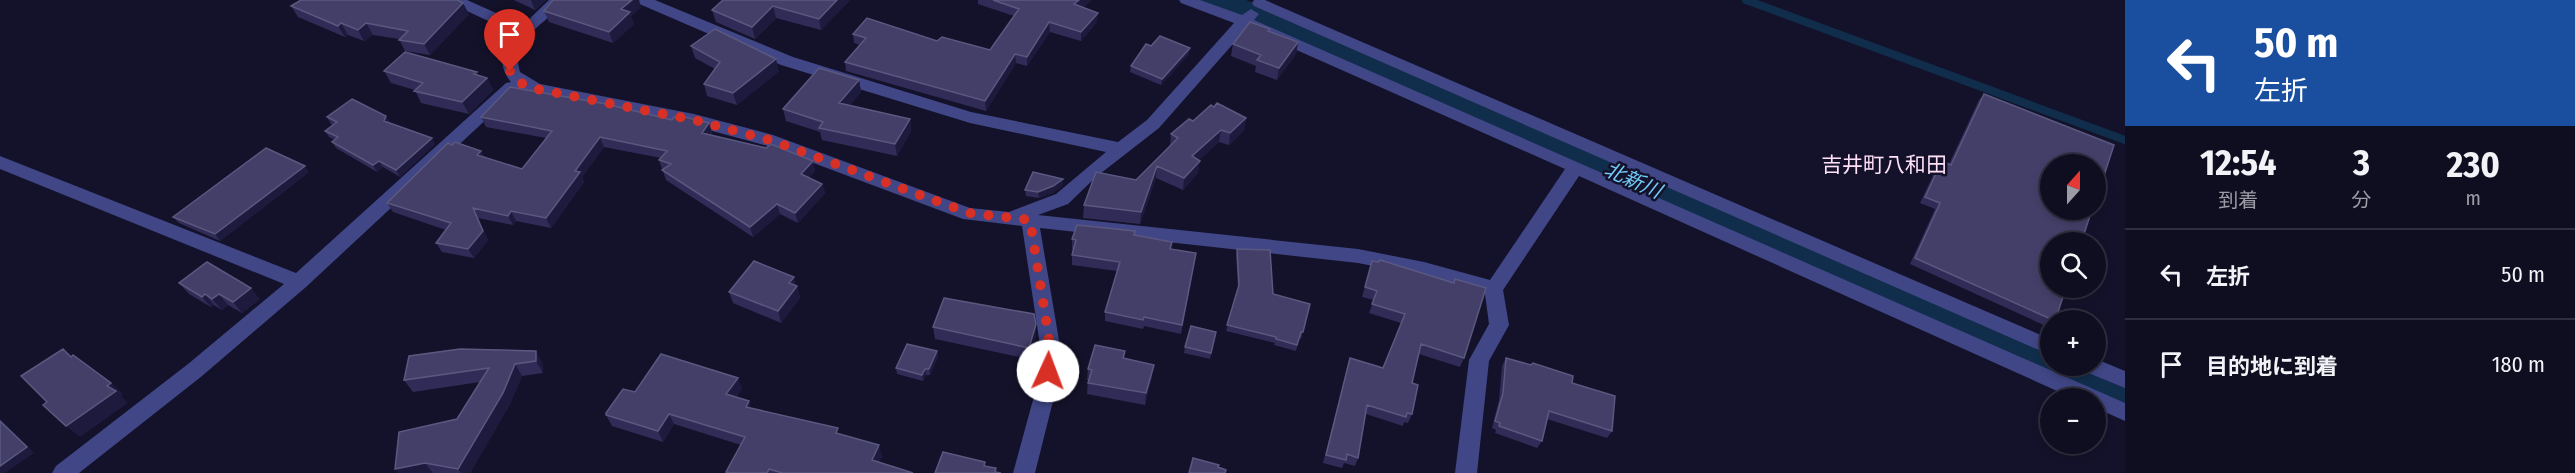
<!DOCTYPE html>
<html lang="ja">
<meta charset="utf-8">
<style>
:root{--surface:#0e0e20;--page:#171729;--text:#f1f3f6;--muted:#9b9ca5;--line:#2e2e3e}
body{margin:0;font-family:"Fira Sans Condensed","Noto Sans JP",sans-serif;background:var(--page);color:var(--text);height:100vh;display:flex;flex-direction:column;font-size:22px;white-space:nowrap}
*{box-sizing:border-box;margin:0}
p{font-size:20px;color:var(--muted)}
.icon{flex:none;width:33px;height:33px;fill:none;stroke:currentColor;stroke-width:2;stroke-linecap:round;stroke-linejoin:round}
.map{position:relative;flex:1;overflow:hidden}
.sheet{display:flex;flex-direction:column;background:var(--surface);width:450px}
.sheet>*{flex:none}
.banner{background:#1a4fa0;color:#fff;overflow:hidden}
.needle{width:39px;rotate:21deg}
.tools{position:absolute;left:2040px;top:154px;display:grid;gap:12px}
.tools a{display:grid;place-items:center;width:66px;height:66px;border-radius:50%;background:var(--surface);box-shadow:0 3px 9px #0003,0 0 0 2px var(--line);font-size:30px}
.pin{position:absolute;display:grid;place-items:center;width:51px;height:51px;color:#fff;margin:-62px -26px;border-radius:50% 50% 50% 0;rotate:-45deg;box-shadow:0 0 6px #0007}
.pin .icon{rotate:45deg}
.me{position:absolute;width:66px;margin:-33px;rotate:2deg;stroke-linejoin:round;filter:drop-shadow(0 0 4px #0008)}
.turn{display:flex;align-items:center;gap:21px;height:126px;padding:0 30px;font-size:27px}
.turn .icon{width:78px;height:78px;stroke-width:2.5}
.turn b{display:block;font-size:42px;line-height:51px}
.eta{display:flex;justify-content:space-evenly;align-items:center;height:102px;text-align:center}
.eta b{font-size:36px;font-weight:700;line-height:42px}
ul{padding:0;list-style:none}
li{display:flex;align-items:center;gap:18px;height:90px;padding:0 30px;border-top:2px solid var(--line)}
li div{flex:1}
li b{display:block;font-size:22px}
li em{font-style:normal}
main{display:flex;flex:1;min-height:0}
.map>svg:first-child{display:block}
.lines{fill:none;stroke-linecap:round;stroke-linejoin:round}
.stream{stroke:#102d4b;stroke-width:8}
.river{fill:#102d4b;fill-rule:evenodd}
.minor{fill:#404686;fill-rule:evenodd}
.wall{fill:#302c57}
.shaded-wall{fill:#1d1a3d}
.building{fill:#433f68;stroke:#5b5880;stroke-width:1.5}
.route{stroke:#d93025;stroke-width:10;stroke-dasharray:0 18}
.labels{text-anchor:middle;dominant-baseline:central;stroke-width:5;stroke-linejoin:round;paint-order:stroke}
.water-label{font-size:20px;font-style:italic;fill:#71caf7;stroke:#13122a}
.quarter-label{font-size:21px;fill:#fddff6;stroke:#13122a}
</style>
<main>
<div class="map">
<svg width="2125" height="473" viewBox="0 0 2125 473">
<rect width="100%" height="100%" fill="#13122a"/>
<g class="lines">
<path class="stream" d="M1746,0L2125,140"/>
<path class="river" d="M1196,0H1246L1355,43L2050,342V366H2096V361L2125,373V416L2096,404V399H2084L2033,377L1329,61L1201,8Z"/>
<path class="minor" d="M448,0H467L523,25L549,0H565C549,23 509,38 520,72L540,84L694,114L773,135L970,208L1009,212L1056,194L1106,152L970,123L781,65L637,3L635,0H655L793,57L971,112L1118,142L1147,120L1234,23L1181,3L1179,0H1200L1242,15L1251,9L1259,14L1254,20L2125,403V421L2096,408V399H2075L1579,176L1503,290L1509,325L1489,361L1477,473H1455L1469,360L1489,324L1485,294L1424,276L1358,263L1040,228L1061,352L1056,389L1035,473H1013L1036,389L1041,352L1022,226L963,219L768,146L694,126L536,94L520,88L306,287L202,376L79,473H52L56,466L188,364L284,284L0,169V156L296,273L506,83L511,82C498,67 500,47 514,33L450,3ZM1247,28L1565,169L1490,280L1424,262L1358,249L1038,215L1068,204L1096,177L1159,128Z
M1254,0H1265L2050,339V355L1254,6L1252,3Z
M2096,359L2125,371V388L2086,372L2083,366H2096Z"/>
</g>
<path class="wall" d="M514,0H546L535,10Z
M723,0H850L821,30L776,18L755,39L716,22L712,10Z
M978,0H1092L1083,7L1097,22L1081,41L1050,32L1027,66L1016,63L986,111L846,71L845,62L860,45L854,43L853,34L937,41L990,50L1014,16L978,4Z
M291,6L469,14L430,55L405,51L399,39L373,35L364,41L348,35L345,37L298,17Z
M641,7L631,16L634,24L613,43L549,22L544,11Z
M1270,29L1269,32L1298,42L1296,54L1277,80L1255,72L1256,66L1231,56L1233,44Z
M691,46L779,71L737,105L707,96L704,84L715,69L695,58Z
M1151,46L1189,54L1161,85L1130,72L1131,66Z
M384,71L477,72L479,76L487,78L493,90L469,114L421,103L415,90L391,83Z
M859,80L861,92L849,106L910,119L911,131L897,156L822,140L820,132L786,121L783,109Z
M1984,94L2055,321H2050V325L2048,327L1910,264L1935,209L1920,203L1937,167L1942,161L1949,164L1979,100Z
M327,117L390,122L389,123L435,144L400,177L383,167L377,172L336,148L332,142L335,140L329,137L325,131L333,125L331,124Z
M481,117L672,120L709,123L712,133L710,135L813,161L815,171L809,178L822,184L825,193L798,223L780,214L753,237L666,180L659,160L661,158L604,147L582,177L584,182L551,228L516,221L513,225L478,218L488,240L474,258L442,252L436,243L446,230L393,212L387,203L485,158L522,169L546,138L486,127Z
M1246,118L1244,130L1229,145L1219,142L1199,160L1198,173L1183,190L1156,178L1140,224L1083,218L1084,205L1136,180L1170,146L1171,134L1193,121Z
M309,172L220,241L179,223L173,217Z
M1063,185L1053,193L1039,198L1026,196L1025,190Z
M1135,236L1172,242L1171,249L1196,253L1181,334L1144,326L1143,329L1105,321V312L1117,271L1072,265V255L1074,249H1072V239Z
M1237,249L1273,294L1310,304L1301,339L1299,338L1296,351L1274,345L1275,343L1226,331L1238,289L1236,255Z
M1372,261L1453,283L1455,279L1464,358L1460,367L1419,354L1412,383V414L1408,423L1404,422L1403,426L1366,414L1358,458L1355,466L1344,463L1342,468L1323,463L1350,358L1383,368L1401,323L1369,313L1374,300L1362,297Z
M179,283L260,299L242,313L228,305L222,310L214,305L211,307L189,294Z
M797,286L800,298L781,323L733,303L729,292Z
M933,327L1036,336L1029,359L935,339Z
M1216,332L1210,359L1184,353L1185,347Z
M460,349L542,362L543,373L522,376L510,404L470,473H398L457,419L480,382L413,392L404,380Z
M937,351L938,357L930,375H926L923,381L897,374L896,368Z
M1125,351L1124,358L1152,376L1145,405L1087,394L1088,380H1087L1088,369Z
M1506,358L1531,365L1572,383L1612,431L1607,438L1547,419L1542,441L1537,448L1495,433L1496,430L1492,428L1499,400L1502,366Z
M742,389L736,397L751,408L840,434L882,456L879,462L913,473H726V472L741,445L674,424L663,442L612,426L606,415L635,392Z"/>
<path class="shaded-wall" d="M531,0H546L535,10Z
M632,0H639L641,7L631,16L634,24L613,43L609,32L621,9Z
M837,0H850L821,30L819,19Z
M1079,0H1092L1074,13V4Z
M463,3L469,14L430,55L424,44Z
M773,6L776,18L755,39L752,27Z
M1098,13L1097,22L1081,41V32Z
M1049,22L1050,32L1027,66V57Z
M341,23L348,35L345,37L338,26Z
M366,23L373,35L364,41L358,30Z
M1298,42L1296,54L1277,80L1279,68Z
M1190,48L1189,54L1161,85L1162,79Z
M1015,54L1016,63L986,111L985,101Z
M776,59L779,71L737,105L733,93Z
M477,72L482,83L487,78L493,90L469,114L462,102L474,74Z
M859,80L861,92L841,115L839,103Z
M386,116L390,122L388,128L384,121Z
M1246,118L1244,130L1229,145L1230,133Z
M910,119L911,131L897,156L895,144Z
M709,123L712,133L705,142L702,133Z
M1221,130L1219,142L1190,169L1192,156Z
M600,137L604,147L582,177L584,182L551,228L546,218L575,171Z
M432,138L435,144L400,177L396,170Z
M481,151L487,160L477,155Z
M379,161L383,167L377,172L373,165Z
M813,161L815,171L804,184L801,174Z
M1200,161L1198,173L1183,190L1184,178Z
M305,166L309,172L220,241L215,234Z
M1157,166L1156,178L1140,224L1141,212Z
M1063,179V185L1053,193L1039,198L1038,192Z
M822,184L825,193L798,223L795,213Z
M777,204L780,214L753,237L750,227Z
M473,208L488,240L474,258L468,249Z
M511,211L516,221L513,225L508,216Z
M794,277L800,298L781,323L778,311L789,283Z
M251,288L260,299L242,313L233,302Z
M205,294L214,305L211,307L202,297Z
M219,294L228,305L222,310L212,299Z
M1036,324V336L1029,359V348Z
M536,351L542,362L543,373L536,361Z
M937,351L938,357L930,375L929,369Z
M515,364L522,376L510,404L470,473H461L458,469Z
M1154,365L1152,376L1145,405L1146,393Z
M925,369L926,375L923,381L922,375Z
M738,378L742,389L731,405L726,394Z
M111,383L123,394L121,396L128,403L80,437L66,426Z
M749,401L753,412L746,407Z
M669,414L674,424L663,442L658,431Z
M0,419L34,453L5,473H0Z
M879,445L882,456L875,471L872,460Z
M425,463L433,473H398L395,469Z"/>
<path class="building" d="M301,0H457L463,3L424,44L399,40L408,31L366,23L358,30L341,23L338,26L291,6Z
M553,0H632L621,9L630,12L609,32L544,11Z
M723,0H837L819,19L773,6L752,27L712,10Z
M993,0H1079L1074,4L1098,13L1081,32L1049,22L1027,57L1015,54L985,101L845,62L866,38L853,34L867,18L937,41L942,37L990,50L1019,9Z
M1250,22L1270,29L1268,31L1298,42L1279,68L1257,60L1261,55L1233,44Z
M715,29L776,59L733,93L704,84L720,62L691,46Z
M1160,36L1190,48L1162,79L1131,66L1146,44L1151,46Z
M405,52L477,72L474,74L487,78L462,102L414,91L423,83L384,71Z
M819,68L859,80L839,103L910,119L895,144L819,128L823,122L783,109Z
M510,87L606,104L672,120L674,117L679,119L681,116L709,123L702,133L766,148L771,144L813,161L801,174L822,184L795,213L777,204L750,227L662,170L671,164L659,160L667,151L600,137L575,171L580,172L546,218L511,211L508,216L473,208L483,231L468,249L436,243L451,223L387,203L448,143L452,145L455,142L481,151L477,155L522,169L552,131L481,117Z
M1984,94L2114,145L2096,200V165H2050V210H2092L2081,243H2050V288H2066L2055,321L1915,258L1940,203L1925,197L1942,161L1951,165Z
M352,99L386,116L384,121L432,138L396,170L379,161L373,165L332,142L338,137L325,131L337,122L327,117Z
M1217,103L1246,118L1230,133L1221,130L1192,156L1200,161L1184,178L1157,166L1141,212L1084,205L1096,172L1136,180L1178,138L1171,134L1189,119L1193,121L1211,105L1214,107Z
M266,148L305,166L215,234L173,217Z
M1033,172L1063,179L1053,186L1038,192L1025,190Z
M1077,225L1135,231L1134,235L1172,242L1170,249L1196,253L1182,325L1144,317L1143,320L1105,312L1120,262L1072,255L1076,240L1072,239Z
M1237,249L1270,250L1273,294L1310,304L1303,332H1301L1297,345L1276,339V337L1227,325L1239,285Z
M1380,260L1454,283L1455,279L1486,288L1464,358L1421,344L1412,383L1418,385L1412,414L1407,413L1406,417L1367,405L1358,458L1347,454L1346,460L1326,455L1350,358L1383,368L1405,314L1372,304L1377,291L1365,287L1372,261L1379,262Z
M754,261L794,277L789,283L797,286L778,311L729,292Z
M207,262L251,288L233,302L219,294L212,299L205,294L202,297L179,283Z
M944,298L1034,314L1036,324L1029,348L933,327Z
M1191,326L1216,332L1211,353L1185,347Z
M907,344L937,351L929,369H925L922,375L896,368Z
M1095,345L1125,351L1123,358L1154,365L1146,393L1088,383L1092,370L1088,369Z
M63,349L71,357L73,355L111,383L107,386L116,391L66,426L43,405L47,402L21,376Z
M460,349L536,351V361L515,364L503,393L458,469L425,463L395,469L399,432L457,419L489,368L404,380L409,356Z
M661,354L738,378L726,394L749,401L746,407L838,428L836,433L879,445L872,460L913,473H782L769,469L767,473H730L726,472L745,437L669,414L658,431L606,415V413L623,389L635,392Z
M1506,358L1531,365L1533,363L1573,376L1572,383L1615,396L1612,431L1549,411L1542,441L1499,426L1500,423L1495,421L1503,393Z
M0,421L27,447L0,466Z
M943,452L985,462L984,466L996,468L995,472L1001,473H935Z
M1193,458L1219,465L1218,467L1226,470L1225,473H1189Z"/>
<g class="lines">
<path class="route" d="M510,71L518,82L536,89L694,120L773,141L969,213L1030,220L1051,352L1048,371"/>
</g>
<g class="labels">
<g class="water-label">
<text transform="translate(1633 180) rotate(24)">北新川</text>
</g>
<g class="quarter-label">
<text x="1884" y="165">吉井町八和田</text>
</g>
</g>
</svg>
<div class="tools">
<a><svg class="needle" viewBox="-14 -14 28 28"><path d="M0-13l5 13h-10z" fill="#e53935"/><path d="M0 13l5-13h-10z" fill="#9b9ca5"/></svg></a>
<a><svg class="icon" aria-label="search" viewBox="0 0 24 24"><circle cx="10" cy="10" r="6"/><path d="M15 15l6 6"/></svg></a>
<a>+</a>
<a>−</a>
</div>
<div class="pin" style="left:510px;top:71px;background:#d93025"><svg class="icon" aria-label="arrive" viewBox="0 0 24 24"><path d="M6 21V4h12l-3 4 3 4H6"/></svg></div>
<svg class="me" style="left:1048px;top:371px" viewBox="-20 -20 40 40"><circle r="19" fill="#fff"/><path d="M0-13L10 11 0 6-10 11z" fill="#d93025"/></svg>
</div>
<section class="sheet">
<div class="banner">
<div class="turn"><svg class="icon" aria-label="left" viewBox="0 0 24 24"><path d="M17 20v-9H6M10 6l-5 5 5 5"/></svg><div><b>50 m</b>左折</div></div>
</div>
<div class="eta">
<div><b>12:54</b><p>到着</p></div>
<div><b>3</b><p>分</p></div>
<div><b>230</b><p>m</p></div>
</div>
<ul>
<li><svg class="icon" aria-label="left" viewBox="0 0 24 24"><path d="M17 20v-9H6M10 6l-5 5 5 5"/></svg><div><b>左折</b></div><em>50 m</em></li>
<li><svg class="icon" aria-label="arrive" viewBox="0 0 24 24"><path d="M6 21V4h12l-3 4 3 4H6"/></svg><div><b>目的地に到着</b></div><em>180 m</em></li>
</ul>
</section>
</main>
